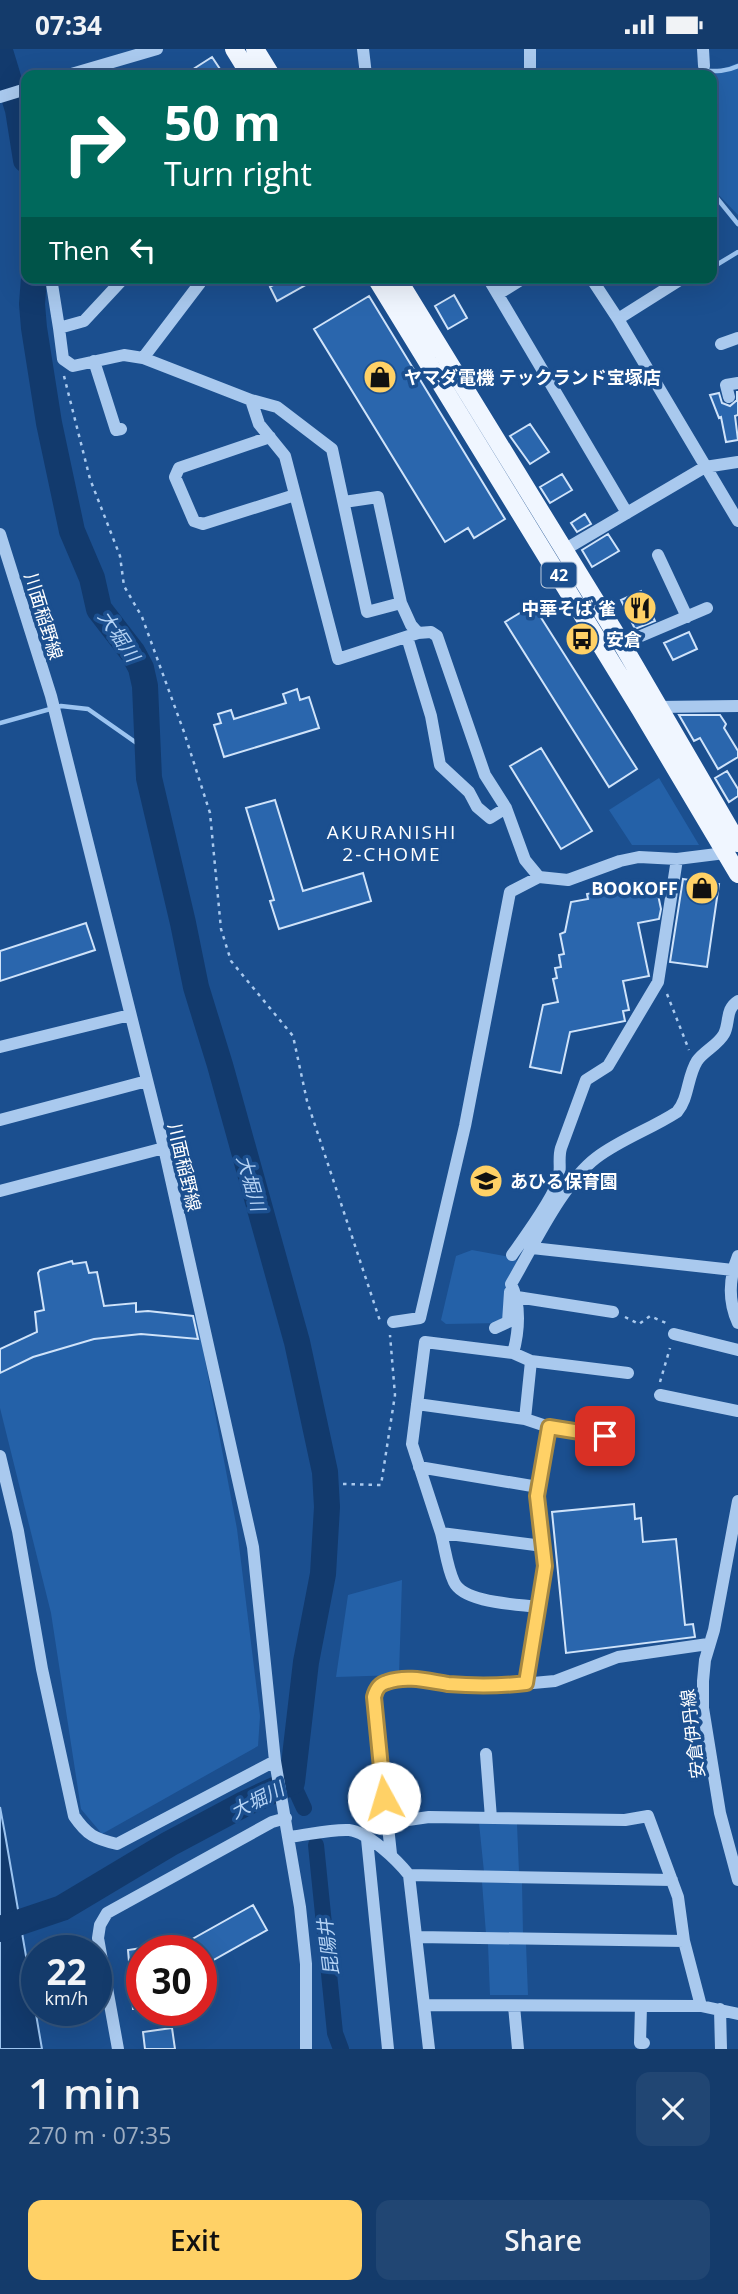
<!DOCTYPE html>
<meta charset="utf-8">
<style>
:root{--surface:#143b6b;--page:#214673;--text:#f1f3f6;--muted:#9dadc1;--line:#33557e;--accent:#ffd166}
body{margin:0;font-family:"Open Sans","Noto Sans JP",sans-serif;background:var(--page);color:var(--text);height:100vh;display:flex;flex-direction:column;font-size:26px;white-space:nowrap}
*{box-sizing:border-box;margin:0}
p{font-size:23px;color:var(--muted)}
.icon{flex:none;width:38px;height:38px;fill:none;stroke:currentColor;stroke-width:2;stroke-linecap:round;stroke-linejoin:round}
.map{position:relative;height:2000px;overflow:hidden}
.drawer{display:flex;flex-direction:column;background:var(--surface);flex:1}
.drawer>*{flex:none}
.banner{position:absolute;left:21px;top:21px;width:696px;height:214px;border-radius:14px;box-shadow:0 7px 28px #0002,0 0 0 2px var(--line);background:#00695c;color:#fff;overflow:hidden}
.speed{position:absolute;left:21px;top:1886px;display:flex;gap:14px;font-size:35px;font-weight:700;text-align:center}
.speed>*{display:grid;place-content:center;width:91px;height:91px;border-radius:50%;background:var(--surface);box-shadow:0 7px 28px #0002,0 0 0 2px var(--line);line-height:1}
.speed small{font-size:18px;font-weight:400}
.speed .limit{border:10px solid #d22;background:#fff;color:#111}
.pin{position:absolute;display:grid;place-items:center;width:60px;height:60px;color:#fff;margin:-30px;border-radius:14px;box-shadow:0 4px 10px #0006}
.me{position:absolute;width:77px;margin:-38px;rotate:354deg;stroke-linejoin:round;filter:drop-shadow(0 0 5px #0008)}
.turn{display:flex;align-items:center;gap:24px;height:147px;padding:0 28px;font-size:32px}
.turn .icon{width:91px;height:91px;stroke-width:2.5}
.turn b{display:block;font-size:49px;line-height:60px}
.then{display:flex;align-items:center;height:66px;padding:0 28px;background:#0003;gap:14px;font-size:26px}
.round{display:grid;place-items:center;flex:none;width:74px;height:74px;border-radius:14px;background:var(--page)}
.summary{display:flex;align-items:center;justify-content:space-between;height:119px;padding:0 28px}
h1{font-size:42px;font-weight:600;line-height:52px}
.action{display:flex;gap:14px;margin-top:auto;padding:14px 28px}
.action a{flex:1;height:80px;border-radius:14px;background:var(--accent);color:#111;font-size:28px;font-weight:600;line-height:80px;text-align:center}
.action a+a{background:var(--page);color:var(--text)}
.status{display:flex;justify-content:space-between;align-items:center;height:49px;padding:0 35px;background:var(--surface);direction:ltr}
.status svg{height:19px;fill:currentColor}
.map>svg:first-child{display:block}
.green{fill:#2461a8}
.water{fill:#123a6d;stroke:#9cc4f0;stroke-width:2}
.lines{fill:none;stroke-linecap:round;stroke-linejoin:round}
.stream{stroke:#9cc4f0;stroke-width:4.5}
.canal{stroke:#123a6d;stroke-width:16}
.river{stroke:#123a6d;stroke-width:26}
.building{fill:#2a66ad;stroke:#cfe3fa;stroke-width:2}
.path{stroke:#a9c9ee;stroke-width:2.5;stroke-dasharray:3.5 5;stroke-linecap:butt}
.minor{stroke:#a9c9ee;stroke-width:12}
.major{stroke:#f0f6ff;stroke-width:18}
.route-casing{stroke:#a68842;stroke-width:18}
.route{stroke:#ffd166;stroke-width:12}
.labels{text-anchor:middle;dominant-baseline:central;stroke-width:7;stroke-linejoin:round;paint-order:stroke}
.shield{fill:#1b4f8f;stroke:#bbcadd;stroke-width:2}
.shield-label{font-size:16px;font-weight:bold;fill:#fff}
.poi-label{font-size:18px;font-weight:bold;fill:#fff;stroke:#1b4f8f;text-anchor:start}
.street-label{font-size:18px;fill:#fff;stroke:#1b4f8f}
.water-label{font-size:19px;font-style:italic;fill:#b5d3f5;stroke:#1b4f8f}
.neighbourhood-label{font-size:19px;letter-spacing:2px;fill:#fff;stroke:#1b4f8f}
</style>
<div class="status"><b>07:34</b><svg viewBox="0 0 49 12"><path d="M0 12V9h3v3zM5 12V6h3v6zM10 12V3h3v9zM15 12V0h3v12zM26 1h20v11H26zM47 4h2v5h-2z"/></svg></div>
<div class="map">
<svg width="738" height="2000" viewBox="0 0 738 2000">
<rect width="100%" height="100%" fill="#1b4f8f"/>
<path class="green" d="M738,14V166L712,139V26H683L708,25Z
M659,729L699,796H632L609,761Z
M472,1201L515,1209L517,1212L508,1259L501,1274L446,1275L441,1271L456,1207Z
M92,1251L94,1259L136,1254L137,1263L181,1265L197,1269L237,1480L260,1667L258,1697L102,1785L81,1760L51,1564L0,1359V1300L37,1283L35,1263Z
M402,1531L399,1626L336,1628L348,1546Z
M479,1774L517,1775L519,1823H484Z
M482,1833L522,1834L523,1885H486Z
M488,1895H526L528,1946H490Z"/>
<path class="water" d="M0,1758L5,1785L42,2000H0Z"/>
<g class="lines">
<path class="stream" d="M673,26C694,16 716,28 738,17
M712,143L738,175
M718,215L738,203
M0,674L61,657L88,660L148,702"/>
<path class="canal" d="M292,1733L304,1759
M316,1796L335,1984L341,2000"/>
<path class="river" d="M0,2L18,61L26,111
M0,1880L62,1859L169,1795L244,1755L292,1733L306,1613L323,1525L327,1458L325,1423L297,1293L220,1016L196,938L183,874L149,729L145,637L141,619L133,604L99,560L92,529L72,482L49,374L34,279L32,255L34,229"/>
</g>
<path class="building" d="M212,8L224,26H184Z
M286,229H318L277,252L270,238Z
M454,246L467,269L448,280L435,257Z
M369,247L505,470L474,489L468,479L445,493L314,280Z
M737,343H738V366L735,367L738,391L726,393L721,368L719,369L710,346L719,344L722,354L730,357L737,351Z
M530,375L549,403L530,415L510,387Z
M562,425L572,441L550,454L540,438Z
M585,465L591,475L577,483L571,474Z
M608,485L619,502L592,518L582,501Z
M641,542L655,572L635,580L621,551Z
M533,556L637,720L609,738L505,573Z
M689,583L697,600L673,611L664,594Z
M297,640L300,651L309,648L319,679L224,708L214,676L221,674L218,665L231,661L234,670L286,654L283,645Z
M679,666H720L726,675L724,679L738,702V708L718,720L700,689L694,692Z
M541,699L592,782L561,800L510,717Z
M727,722L738,740V747L729,753L715,729Z
M275,751L303,842L363,824L371,852L279,880L270,852L274,851L246,759Z
M683,830L719,835L707,918L670,913Z
M646,834L656,836L661,860L659,870L638,874L649,927L623,932L629,961L623,962L625,972L570,983L561,1024L530,1018L543,956L558,953L553,930L557,929L555,919L561,918L559,906L564,905L560,885L565,883L571,853L588,850L587,845L627,837L628,846Z
M86,874L95,901L0,932V902Z
M72,1212L73,1215L86,1213L89,1224L97,1223L104,1257L136,1254V1263L148,1262L193,1267L198,1290L141,1285L94,1290L33,1308L0,1324V1300L37,1283L35,1263L44,1261L38,1224L40,1221Z
M634,1455L635,1470L641,1469L643,1493L676,1490L685,1576L693,1575L695,1588L566,1604L552,1463Z
M253,1856L267,1881L201,1918V1902H171Z
M142,1899V1959L133,1960L128,1901Z
M172,1979L175,2000H145L143,1983Z"/>
<g class="lines">
<path class="path" d="M64,327L90,430L120,507L124,537L142,568L184,683L210,764L221,880L231,912L293,987L307,1052L380,1272
M667,945L689,1001
M625,1268L639,1275L650,1267L666,1274
M660,1333L670,1299
M343,1435L381,1436L395,1346L390,1286"/>
<path class="minor" d="M363,0L366,26
M530,0V26
M703,0L704,17
M68,26L157,0
M0,48L26,40
M51,229L59,279L84,272L124,229
M488,229L627,464
M591,229L618,270L738,472
M498,245L524,229
M618,270L683,229
M59,279L63,310L73,317L124,306L143,309L251,351L259,375L285,407L338,610L418,584L431,583L437,587L485,726L506,759
M721,295L738,289
M143,309L200,234L193,229
M94,312L116,381L121,380
M729,348L726,336L738,334
M251,351L277,358L332,400L367,563L401,554L411,576L418,584
M270,388L179,419L175,428L194,472L203,475L295,446
M344,453L378,448L401,554
M0,485L51,647L164,1099L253,1498L275,1712L300,1858L306,1915V2000
M564,501L705,418L738,413
M658,506L687,568
M407,588L431,667L440,716L469,743L477,758L490,769L506,759L525,811L539,828
M622,595L707,559
M657,658L738,657
M0,998L130,966
M0,1071L147,1032
M0,1142L164,1099
M532,1199L733,1221
M512,1206C524,1189 556,1146 559,1128C561,1118 558,1109 561,1099L586,1031L608,1017L658,933L677,810
M738,1207C729,1229 728,1252 738,1274
M393,1273L420,1269L465,1077L510,843L539,828L568,831L620,812L639,808L677,810L725,804L730,800
M495,1279L508,1273L510,1243L517,1248L613,1263
M674,1285L738,1301
M513,1304C519,1283 521,1255 511,1235C533,1198 562,1135 596,1109C621,1090 651,1080 677,1063C689,1049 687,1028 697,1012C704,1002 718,996 724,985C730,974 725,960 738,952
M531,1312L628,1324
M660,1346L738,1362
M417,1355L525,1370L549,1378L605,1387
M525,1370L531,1312L513,1304L425,1293L412,1395L441,1484L543,1497L546,1517L526,1634
M0,1407L18,1482L42,1620L74,1767C87,1786 95,1790 117,1795L275,1712
M419,1418L538,1438
M738,1452L714,1581L705,1611L703,1632V1659L714,1727L720,1764L738,1831
M441,1484C445,1499 447,1518 454,1533C464,1554 516,1555 538,1558
M542,1497L538,1438L542,1427L549,1378
M486,1705L491,1769
M387,1774L429,1768L625,1771L648,1767L678,1848L684,1892L701,1957
M289,1788C308,1786 330,1780 349,1781C368,1783 397,1811 409,1826L429,2000
M367,1790L388,2000
M391,1805L374,1649L379,1636L396,1631L418,1630L450,1635L511,1636L555,1632L618,1608L708,1595
M409,1826L672,1831
M417,1888L684,1892
M424,1956L701,1957L738,1965
M514,1957L518,2000
M641,1957L640,1994H644
M720,1960L721,2000
M118,2000L98,1889L100,1876L107,1864L272,1773L286,1769"/>
<path class="major" d="M234,0L250,26
M255,0L271,26
M376,229L640,660L738,825
M397,229L622,595L738,794"/>
</g>
<g class="lines">
<defs>
<path id="route" d="M384,1749L374,1648C376,1640 379,1635 387,1633C407,1626 428,1632 448,1635C473,1637 501,1637 526,1634L545,1517L537,1447L549,1378L605,1387"/>
</defs>
<use href="#route" class="route-casing"/>
<use href="#route" class="route"/>
</g>
<defs>
<symbol id="shop-disc" viewBox="-11 -11 22 22"><circle r="9.5" fill="#ffd166" stroke="#1b4f8f"/><path d="M-5-2.5h2.3a2.7 3.5 0 0 1 5.4 0H5L5.5 6h-11ZM-1.5-2.5h3a1.5 2.3 0 0 0-3 0Z" fill="#111"/></symbol>
<symbol id="restaurant-disc" viewBox="-11 -11 22 22"><circle r="9.5" fill="#ffd166" stroke="#1b4f8f"/><path d="M-5-6h1v4h1v-4h1v4h1v-4h1v5L-1.5 .5V6h-2V.5L-5-1ZM5-6V6H3V1.5H1.5Q1.5-4 5-6Z" fill="#111"/></symbol>
<symbol id="bus-disc" viewBox="-11 -11 22 22"><circle r="9.5" fill="#ffd166" stroke="#1b4f8f"/><path d="M-5-6H5V4H4V6H2V4H-2V6H-4V4H-5ZM-3.5-4V0h7V-4ZM-3.5 1.2v1.5H-2V1.2ZM2 1.2v1.5H3.5V1.2Z" fill="#111"/></symbol>
<symbol id="school-disc" viewBox="-11 -11 22 22"><circle r="9.5" fill="#ffd166" stroke="#1b4f8f"/><path d="M0-5L7-2L0 1L-7-2ZM-4 1L0 2.5L4 1V4Q0 6-4 4Z" fill="#111"/></symbol>
</defs>
<g fill-rule="evenodd">
<use href="#shop-disc" x="361" y="309" width="38" height="38"/>
<use href="#restaurant-disc" x="621" y="540" width="38" height="38"/>
<use href="#bus-disc" x="563" y="571" width="38" height="38"/>
<use href="#shop-disc" x="683" y="820" width="38" height="38"/>
<use href="#school-disc" x="467" y="1113" width="38" height="38"/>
</g>
<g class="labels">
<rect class="shield" x="541.5" y="513.5" width="35" height="25" rx="5"/>
<g class="shield-label">
<text x="559" y="526">42</text>
</g>
<g class="poi-label">
<text x="404" y="328">ヤマダ電機 テックランド宝塚店</text>
<text x="616" y="559" text-anchor="end">中華そば 雀</text>
<text x="606" y="590">安倉</text>
<text x="678" y="839" text-anchor="end">BOOKOFF</text>
<text x="510" y="1132">あひる保育園</text>
</g>
<g class="street-label">
<text transform="translate(44 567) rotate(73)">川面稲野線</text>
<text transform="translate(185 1118) rotate(77)">川面稲野線</text>
<text transform="translate(692 1685) rotate(-97)">安倉伊丹線</text>
</g>
<g class="water-label">
<text transform="translate(119 587) rotate(56)">大堀川</text>
<text transform="translate(251 1134) rotate(74)">大堀川</text>
<text transform="translate(257 1751) rotate(-27)">大堀川</text>
<text transform="translate(328 1898) rotate(-97)">昆陽井</text>
</g>
<g class="neighbourhood-label">
<text x="392" y="783">AKURANISHI<tspan x="392" dy="22">2-CHOME</tspan></text>
</g>
</g>
</svg>
<div class="speed"><div>22<small>km/h</small></div><div class="limit">30</div></div>
<div class="pin" style="left:605px;top:1387px;background:#d93025"><svg class="icon" aria-label="arrive" viewBox="0 0 24 24"><path d="M6 21V4h12l-3 4 3 4H6"/></svg></div>
<svg class="me" style="left:384px;top:1749px" viewBox="-20 -20 40 40"><circle r="19" fill="#fff"/><path d="M0-13L10 11 0 6-10 11z" fill="#ffd166"/></svg>
<div class="banner">
<div class="turn"><svg class="icon" aria-label="right" viewBox="0 0 24 24"><path d="M7 20v-9h11M14 6l5 5-5 5"/></svg><div><b>50 m</b>Turn right</div></div>
<div class="then">Then<svg class="icon" aria-label="left" viewBox="0 0 24 24"><path d="M17 20v-9H6M10 6l-5 5 5 5"/></svg></div>
</div>
</div>
<section class="drawer">
<div class="summary"><div><h1>1 min</h1><p>270 m · 07:35</p></div><a class="round"><svg class="icon" aria-label="close" viewBox="0 0 24 24"><path d="M6 6l12 12M18 6L6 18"/></svg></a></div>
<div class="action"><a>Exit</a><a>Share</a></div>
</section>
